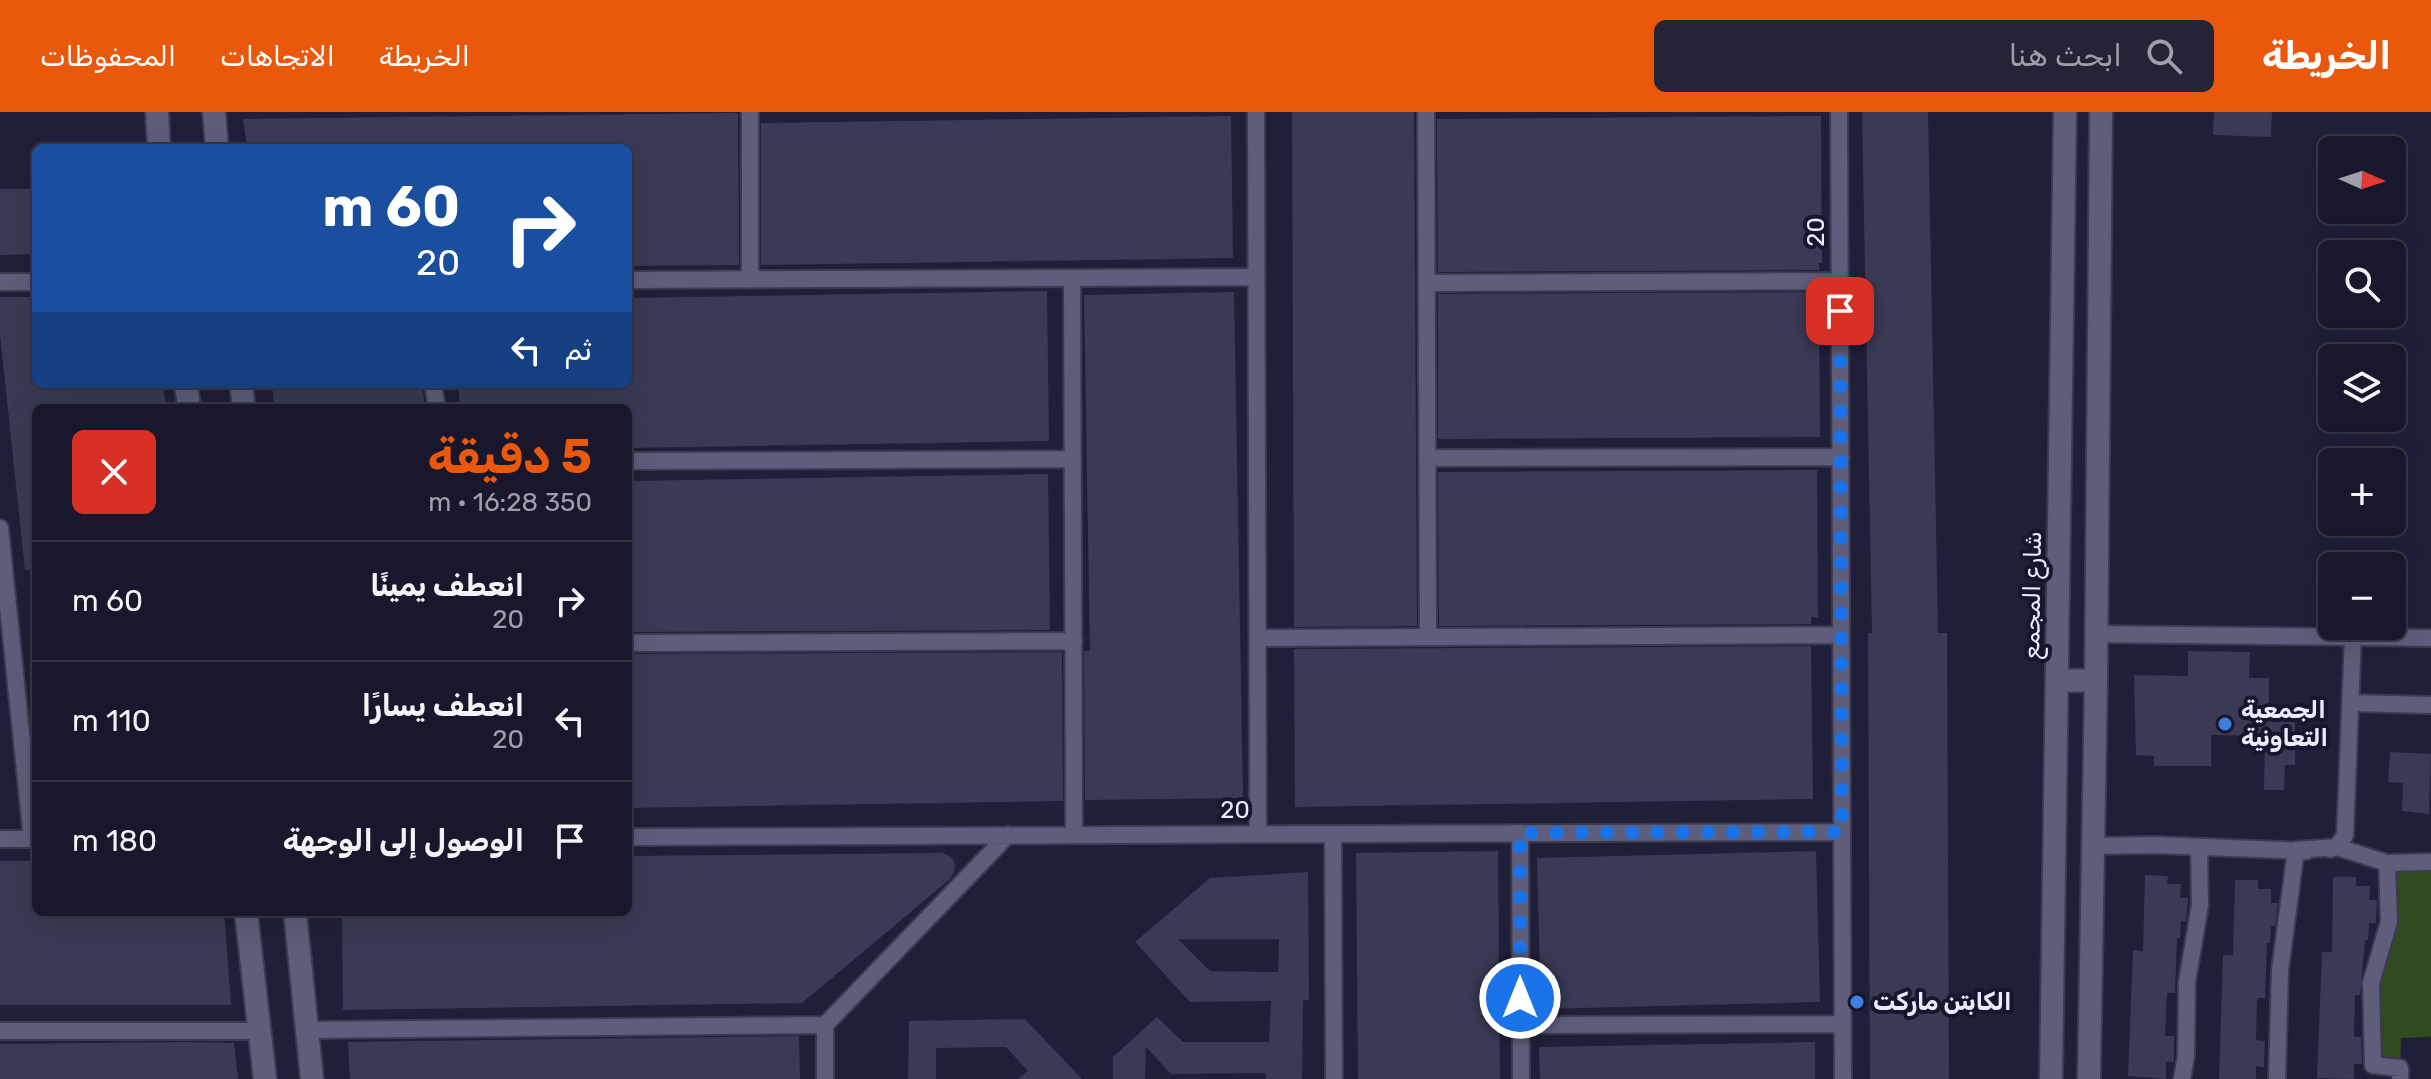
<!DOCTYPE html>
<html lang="ar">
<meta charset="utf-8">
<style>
:root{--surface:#18172b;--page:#252437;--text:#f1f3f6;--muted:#9f9fa9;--line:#363647;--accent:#ea580c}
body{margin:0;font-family:Rubik,Cairo,sans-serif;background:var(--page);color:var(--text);direction:rtl;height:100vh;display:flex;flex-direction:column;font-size:30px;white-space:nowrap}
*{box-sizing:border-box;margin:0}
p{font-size:26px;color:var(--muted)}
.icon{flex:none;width:44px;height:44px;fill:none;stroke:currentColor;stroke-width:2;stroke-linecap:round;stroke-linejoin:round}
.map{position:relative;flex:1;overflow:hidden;direction:ltr}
.panel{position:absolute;left:32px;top:292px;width:600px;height:512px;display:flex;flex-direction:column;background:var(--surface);border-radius:12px;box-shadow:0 8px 32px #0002,0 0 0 2px var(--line);direction:rtl}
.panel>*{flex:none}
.hud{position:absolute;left:32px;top:32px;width:600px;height:244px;border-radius:12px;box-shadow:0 8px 32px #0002,0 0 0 2px var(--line);direction:rtl;background:#1a4fa0;color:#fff;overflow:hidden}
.needle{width:52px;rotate:93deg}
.controls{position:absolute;left:2318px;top:24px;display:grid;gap:16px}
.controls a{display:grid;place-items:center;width:88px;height:88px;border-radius:12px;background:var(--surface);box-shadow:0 8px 32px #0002,0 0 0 2px var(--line);font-size:40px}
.pin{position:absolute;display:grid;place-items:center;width:68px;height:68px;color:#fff;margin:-34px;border-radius:16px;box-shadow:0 4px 12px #0006}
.me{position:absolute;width:88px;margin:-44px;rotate:0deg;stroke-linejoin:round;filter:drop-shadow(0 0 6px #0008)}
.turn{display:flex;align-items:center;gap:28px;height:168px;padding:0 40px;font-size:36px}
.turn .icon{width:104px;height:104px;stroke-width:2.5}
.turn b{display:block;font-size:56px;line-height:68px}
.then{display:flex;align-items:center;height:76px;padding:0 40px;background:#0003;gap:16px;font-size:30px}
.round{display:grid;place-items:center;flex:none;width:84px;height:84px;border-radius:12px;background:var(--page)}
.headline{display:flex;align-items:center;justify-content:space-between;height:136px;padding:0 40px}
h1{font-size:48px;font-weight:700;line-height:60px;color:var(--accent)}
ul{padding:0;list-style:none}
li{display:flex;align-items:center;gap:24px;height:120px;padding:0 40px;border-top:2px solid var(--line)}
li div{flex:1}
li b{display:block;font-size:30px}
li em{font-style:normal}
header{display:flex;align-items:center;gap:48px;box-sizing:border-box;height:112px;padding:0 40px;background:var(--accent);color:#fff}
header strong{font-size:38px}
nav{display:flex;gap:44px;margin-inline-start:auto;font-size:28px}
.search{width:560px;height:72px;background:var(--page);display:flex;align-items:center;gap:20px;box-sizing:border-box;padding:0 28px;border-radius:12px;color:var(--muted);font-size:30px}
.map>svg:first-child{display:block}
.green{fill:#304b22}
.building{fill:#3a3a56;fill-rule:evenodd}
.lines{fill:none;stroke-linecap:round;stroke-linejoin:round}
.street-casing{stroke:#3b3a50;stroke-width:20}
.secondary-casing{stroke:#3b3a50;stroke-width:26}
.street{stroke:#5e5e7c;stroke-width:16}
.secondary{stroke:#5e5e7c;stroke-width:22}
.route{stroke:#1a73e8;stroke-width:14;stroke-dasharray:0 25.2}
.shop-dot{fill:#3f7fe0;stroke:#17162e;stroke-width:3}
.labels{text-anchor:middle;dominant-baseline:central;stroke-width:8;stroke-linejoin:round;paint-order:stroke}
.street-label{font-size:24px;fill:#eaebfd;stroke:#17162e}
.poi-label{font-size:24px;font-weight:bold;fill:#eaebfd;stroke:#17162e;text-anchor:start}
</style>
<header>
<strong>الخريطة</strong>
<div class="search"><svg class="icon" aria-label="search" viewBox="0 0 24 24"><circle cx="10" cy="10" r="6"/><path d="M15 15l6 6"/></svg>ابحث هنا</div>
<nav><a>الخريطة</a><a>الاتجاهات</a><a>المحفوظات</a></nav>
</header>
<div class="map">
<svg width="2431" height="967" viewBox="0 0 2431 967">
<rect width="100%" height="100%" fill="#201f39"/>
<path class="green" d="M2431,750V925L2401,926L2400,956L2373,953L2371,871L2389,810L2387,751Z"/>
<path class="building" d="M1292,0H1414L1417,514L1294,515Z
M1862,0H1928L1938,521H1947L1949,967H1870L1868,521H1872Z
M2214,0H2272L2271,25L2213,23Z
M738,1L739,153L628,154V36H247L243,7Z
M1231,4L1233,146L761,153V11Z
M1821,4L1822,151H1819V158L1438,160L1437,7Z
M0,77H36V142L0,143Z
M1047,179L1049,329L628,336V296H460L458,272H628V186Z
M1234,180L1243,686L1085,688L1084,539H1090L1084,183Z
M1819,180L1820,325L1438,327V182Z
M0,185H36V272H163L166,296H36V458H25L0,223Z
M272,272H422L425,296H274Z
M1817,358L1818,505H1811V512L1439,514L1438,360Z
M1048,362L1050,518L628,520V369Z
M1811,534L1813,687L1295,695L1294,537Z
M2188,539L2250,540L2249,566H2269V599L2295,600V653H2285L2284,678H2264L2265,624L2211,623V654H2154V644L2136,643L2134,563L2188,564Z
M1062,540L1063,689L628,696V542Z
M2390,640L2431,642L2429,702L2402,699L2403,671L2388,670Z
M1498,739L1500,967H1358L1356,741Z
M1816,739L1820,890L1541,897L1537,746Z
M943,741L951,745L955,752L954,760L950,767L802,891L343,898L342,800H628V744Z
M0,749H36V800H224L231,893H0Z
M1308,760L1309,888H1303L1302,967H1266V961L1171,962L1146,935L1145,967H1113V945L1157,905L1183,930H1269L1271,889L1190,890L1135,830L1210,766ZM1178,827H1279L1278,860L1210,859Z
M2145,763L2168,764L2167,772H2181L2180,786H2188L2186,810L2181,809L2180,826H2177L2175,881H2167L2165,924H2174V950H2166V967L2128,964L2133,838L2143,839Z
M2333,765H2356V774H2370L2369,788H2377L2376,811H2369L2368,828H2365L2360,883H2355L2354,925H2361L2362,952H2354V967L2317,966L2322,840H2332Z
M2235,768H2258V777H2271V791H2278L2275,814H2271L2270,831H2267L2265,886H2257L2256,928L2265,929L2264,955L2256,954V967H2219L2223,843H2233Z
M1025,907L1082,967H1018L1028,959L1006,935L936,936V967H908L909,909Z
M799,924L800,967H350L348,930Z
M187,930L234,931L238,967H0V932Z
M1815,930V967H1540L1539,935Z"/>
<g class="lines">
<defs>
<path id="street" d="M750,0V168
M1256,0L1258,722
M1426,0L1428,525
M1839,0L1843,967
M1072,166L1074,723
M628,168L1256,165
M0,170H36
M1427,171L1840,169
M433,272L437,296
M1428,346L1841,345
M628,349L1073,347
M0,416L32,727
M2096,522L2431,526
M1258,526L1841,523
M628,531L1074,529
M2351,591L2431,593
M1520,721L1521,967
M1333,722L1334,967
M628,725L1842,720
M0,727H36
M2093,734L2155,733L2307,739
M2330,737L2337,735L2345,723L2353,524
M2387,751L2431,750
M1520,913L1843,912
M307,918L825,913
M0,919H259
M825,967V913L1008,723
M2182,967L2186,944L2187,870L2200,793L2199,735
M2277,967L2280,858L2296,738L2337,735L2387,751L2389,810L2371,871L2373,953L2400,956V967"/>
<path id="secondary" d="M157,0L159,36
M214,0L217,36
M186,272L189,296
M241,272L244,296
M2057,569L2096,568
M246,800L265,967
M295,800L312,967
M2051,967L2065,0
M2089,967L2096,568L2101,0"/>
</defs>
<use href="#street" class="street-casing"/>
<use href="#secondary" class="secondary-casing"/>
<use href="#street" class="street"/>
<use href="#secondary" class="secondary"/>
</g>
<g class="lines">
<path class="route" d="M1520,886V721L1842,720L1840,199"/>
</g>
<g class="shop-dot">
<circle cx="2225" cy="612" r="8"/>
<circle cx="1857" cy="890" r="8"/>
</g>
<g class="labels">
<g class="street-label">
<text transform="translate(1816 120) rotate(-90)">20</text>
<text transform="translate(2032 483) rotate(-89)">شارع المجمع</text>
<text x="1235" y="698">20</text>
</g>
<g class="poi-label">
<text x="2241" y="598">الجمعية<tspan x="2241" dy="28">التعاونية</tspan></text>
<text x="1873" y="890">الكابتن ماركت</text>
</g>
</g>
</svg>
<div class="controls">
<a><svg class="needle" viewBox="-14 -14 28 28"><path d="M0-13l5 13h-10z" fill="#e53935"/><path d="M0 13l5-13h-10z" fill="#9f9fa9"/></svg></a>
<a><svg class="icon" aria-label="search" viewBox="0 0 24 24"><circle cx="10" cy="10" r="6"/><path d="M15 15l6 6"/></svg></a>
<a><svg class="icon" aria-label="layers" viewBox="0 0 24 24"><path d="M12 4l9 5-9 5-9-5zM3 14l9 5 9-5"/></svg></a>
<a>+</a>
<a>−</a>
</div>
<div class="pin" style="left:1840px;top:199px;background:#d93025"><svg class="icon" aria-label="arrive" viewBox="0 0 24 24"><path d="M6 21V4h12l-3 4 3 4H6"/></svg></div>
<svg class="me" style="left:1520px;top:886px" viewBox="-20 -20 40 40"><circle r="17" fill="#1a73e8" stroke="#fff" stroke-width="3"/><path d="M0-11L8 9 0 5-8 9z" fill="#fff"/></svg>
<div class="hud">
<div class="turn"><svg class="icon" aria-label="right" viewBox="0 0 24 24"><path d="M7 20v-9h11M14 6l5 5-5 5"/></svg><div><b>60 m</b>20</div></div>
<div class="then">ثم<svg class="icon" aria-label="left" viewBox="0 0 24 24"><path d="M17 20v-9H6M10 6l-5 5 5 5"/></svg></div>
</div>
<section class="panel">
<div class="headline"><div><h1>5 دقيقة</h1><p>350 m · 16:28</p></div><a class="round" style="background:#d93025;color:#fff"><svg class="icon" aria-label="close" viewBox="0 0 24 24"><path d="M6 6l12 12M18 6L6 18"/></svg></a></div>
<ul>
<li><svg class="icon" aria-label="right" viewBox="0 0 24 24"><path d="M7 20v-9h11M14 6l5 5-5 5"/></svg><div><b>انعطف يمينًا</b><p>20</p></div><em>60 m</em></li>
<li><svg class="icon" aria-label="left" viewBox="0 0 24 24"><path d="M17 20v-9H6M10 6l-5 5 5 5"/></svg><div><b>انعطف يسارًا</b><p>20</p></div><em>110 m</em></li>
<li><svg class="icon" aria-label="arrive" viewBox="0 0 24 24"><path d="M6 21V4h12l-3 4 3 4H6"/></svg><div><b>الوصول إلى الوجهة</b></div><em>180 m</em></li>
</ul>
</section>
</div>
